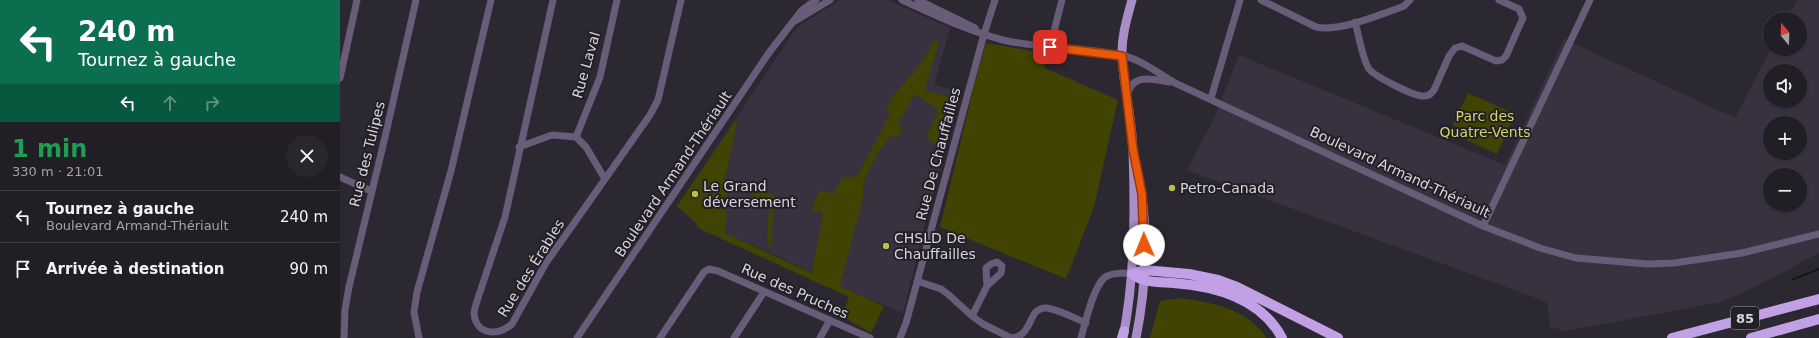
<!DOCTYPE html>
<html lang="fr">
<meta charset="utf-8">
<style>
:root{--surface:#211e25;--page:#29272d;--text:#f1f3f6;--muted:#a2a2a7;--line:#3e3c42}
body{margin:0;font-family:"DejaVu Sans",sans-serif;background:var(--page);color:var(--text);height:100vh;display:flex;flex-direction:column;font-size:15px;white-space:nowrap}
*{box-sizing:border-box;margin:0}
p{font-size:13px;color:var(--muted)}
.icon{flex:none;width:22px;height:22px;fill:none;stroke:currentColor;stroke-width:2;stroke-linecap:round;stroke-linejoin:round}
.map{position:relative;flex:1;overflow:hidden}
.panel{display:flex;flex-direction:column;background:var(--surface);width:340px}
.panel>*{flex:none}
.guide{background:#0b6e4f;color:#fff;overflow:hidden}
.needle{width:26px;rotate:341deg}
.controls{position:absolute;left:1423px;top:12px;display:grid;gap:8px}
.controls a{display:grid;place-items:center;width:44px;height:44px;border-radius:50%;background:var(--surface);box-shadow:0 1px 3px #0004,0 0 0 1px var(--line);font-size:20px}
.pin{position:absolute;display:grid;place-items:center;width:34px;height:34px;color:#fff;margin:-17px;border-radius:8px;box-shadow:0 2px 6px #0006}
.me{position:absolute;width:44px;margin:-22px;rotate:359deg;stroke-linejoin:round;filter:drop-shadow(0 0 3px #0008)}
.turn{display:flex;align-items:center;gap:14px;height:84px;padding:0 12px;font-size:18px}
.turn .icon{width:52px;height:52px;stroke-width:2.5}
.turn b{display:block;font-size:28px;line-height:34px}
.lanes{display:flex;align-items:center;height:38px;padding:0 12px;background:#0003;justify-content:center;gap:20px;direction:ltr}
.lanes .off{opacity:.35}
.round{display:grid;place-items:center;flex:none;width:42px;height:42px;border-radius:21px;background:var(--page)}
.head{display:flex;align-items:center;justify-content:space-between;height:68px;padding:0 12px}
h1{font-size:24px;font-weight:600;line-height:30px;color:#1e9e55}
ul{padding:0;list-style:none}
li{display:flex;align-items:center;gap:12px;height:52px;padding:0 12px;border-top:1px solid var(--line)}
li div{flex:1}
li b{display:block;font-size:15px}
li em{font-style:normal}
main{display:flex;flex:1;min-height:0}
.map>svg:first-child{display:block}
.built{fill:#383140;fill-rule:evenodd}
.green{fill:#414302}
.lines{fill:none;stroke-linecap:round;stroke-linejoin:round}
.stream{stroke:#131400;stroke-width:1.5}
.minor{stroke:#695c79;stroke-width:7}
.major{stroke:#a88dc7;stroke-width:9}
.highway{stroke:#c1a0e6;stroke-width:10}
.route-casing{stroke:#983908;stroke-width:10}
.route{stroke:#ea580c;stroke-width:7}
.poi-dot{fill:#bbc045;stroke:#231f27;stroke-width:1.5}
.labels{text-anchor:middle;dominant-baseline:central;stroke-width:4;stroke-linejoin:round;paint-order:stroke}
.shield{fill:#231f27;stroke:#a29ea5;stroke-width:1}
.shield-label{font-size:13px;font-weight:bold;fill:#d8d5db}
.street-label{font-size:14px;fill:#d8d5db;stroke:#231f27}
.park-label{font-size:14px;fill:#d1d668;stroke:#231f27}
.poi-label{font-size:14px;fill:#d8d5db;stroke:#231f27;text-anchor:start}
</style>
<main>
<section class="panel">
<div class="guide">
<div class="turn"><svg class="icon" aria-label="left" viewBox="0 0 24 24"><path d="M17 20v-9H6M10 6l-5 5 5 5"/></svg><div><b>240 m</b>Tournez à gauche</div></div>
<div class="lanes"><svg class="icon" aria-label="left" viewBox="0 0 24 24"><path d="M17 20v-9H6M10 6l-5 5 5 5"/></svg><svg class="icon off" aria-label="ahead" viewBox="0 0 24 24"><path d="M12 20V5M6 11l6-6 6 6"/></svg><svg class="icon off" aria-label="right" viewBox="0 0 24 24"><path d="M7 20v-9h11M14 6l5 5-5 5"/></svg></div>
</div>
<div class="head"><div><h1>1 min</h1><p>330 m · 21:01</p></div><a class="round"><svg class="icon" aria-label="close" viewBox="0 0 24 24"><path d="M6 6l12 12M18 6L6 18"/></svg></a></div>
<ul>
<li><svg class="icon" aria-label="left" viewBox="0 0 24 24"><path d="M17 20v-9H6M10 6l-5 5 5 5"/></svg><div><b>Tournez à gauche</b><p>Boulevard Armand-Thériault</p></div><em>240 m</em></li>
<li><svg class="icon" aria-label="arrive" viewBox="0 0 24 24"><path d="M6 21V4h12l-3 4 3 4H6"/></svg><div><b>Arrivée à destination</b></div><em>90 m</em></li>
</ul>
</section>
<div class="map">
<svg width="1479" height="338" viewBox="0 0 1479 338">
<rect width="100%" height="100%" fill="#2c2831"/>
<path class="built" d="M500,0H548L610,28L594,85L622,93L587,215L563,313L500,286L438,256L385,233L358,225L337,206L454,32L463,23Z
M1457,0H1479V253L1417,286L1381,302L1226,331L1210,327L1207,302L847,170L874,118L899,55L1165,165L1224,39L1395,118L1431,49H1460V19H1447ZM1430,71H1460V101H1430ZM1430,123H1460V153H1430ZM1430,175H1460V205H1430Z"/>
<path class="green" d="M596,39L599,42L585,90L613,98L599,147L586,138L598,110L575,94L558,123L563,130L558,137L552,136L549,138L538,153L523,183V198L500,286L544,306L531,333L502,316L509,297L360,229L356,226L357,224L337,206L398,117L389,162L384,179L388,185L385,233L472,273L483,213L472,210L479,191L493,193L502,178L517,176L550,114L546,110L552,97L578,67Z
M646,43L703,53L705,68L778,100L754,207L726,279L600,227C616,166 628,104 646,43Z
M1128,93L1175,114L1157,154L1127,140L1113,124Z
M405,187L434,195L431,247L427,246L429,203L406,192Z
M840,298C870,302 909,309 926,338H810L820,301Z"/>
<g class="lines">
<path class="stream" d="M1452,280L1479,269"/>
<path class="minor" d="M213,0L165,217L137,301C136,305 134,309 134,313C136,336 158,336 172,324L206,263L310,115L318,100L341,0
M562,0C595,15 628,31 663,40C702,49 742,47 781,55C800,59 818,73 835,83L1143,226L1200,248L1236,258L1308,264L1334,263L1402,253L1479,234
M578,0L635,28
M921,0L976,27C999,32 1036,16 1059,8L1064,6L1070,0
M455,21L490,0
M1015,22C1019,35 1022,58 1029,69C1034,76 1075,97 1084,96C1089,96 1091,94 1094,90L1109,56L1115,48L1122,46L1156,61L1162,60L1166,56L1183,18L1179,9L1159,0
M710,47L722,0
M0,78L17,0
M787,95C793,73 811,79 829,82
M871,98L900,0
M236,137L260,77L277,0
M179,147L212,135L236,137L246,147L265,179
M0,177L31,191
M1143,226L1250,0
M657,262L662,266L661,273L647,286L646,268L651,264Z
M577,281L601,289L609,295L632,316L643,324L671,338C694,337 687,306 707,308C720,310 734,318 746,323
M632,316L647,286
M4,338L5,310L9,287L46,133L76,0
M79,338L74,312L77,292L111,171L151,0
M237,338L428,54L462,10L476,0
M320,338L364,272L369,269L378,271L530,338
M394,338L424,292
M480,338L490,320
M560,338L566,323L644,34L655,0
M741,338C745,324 754,282 767,276C775,272 784,273 792,274"/>
<path class="major" d="M783,338C795,276 795,213 793,150C792,119 784,88 782,57C781,38 787,18 792,0
M796,338C807,284 809,222 797,168"/>
<path class="highway" d="M782,338L784,331
M942,338C921,298 875,286 833,283C819,282 803,283 792,274L804,270L849,274L878,280L897,287L998,338
M1332,338L1479,299
M1411,338L1479,319"/>
</g>
<g class="lines">
<defs>
<path id="route" d="M710,47L782,56L793,149L802,194L804,245"/>
</defs>
<use href="#route" class="route-casing"/>
<use href="#route" class="route"/>
</g>
<g class="poi-dot">
<circle cx="832" cy="188" r="4"/>
<circle cx="355" cy="194" r="4"/>
<circle cx="546" cy="246" r="4"/>
</g>
<g class="labels">
<rect class="shield" x="1391" y="307" width="28" height="22" rx="3"/>
<g class="shield-label">
<text x="1405" y="318">85</text>
</g>
<g class="street-label">
<text transform="translate(246 65) rotate(-74)">Rue Laval</text>
<text transform="translate(27 154) rotate(-76)">Rue des Tulipes</text>
<text transform="translate(598 154) rotate(-75)">Rue De Chauffailles</text>
<text transform="translate(1060 172) rotate(25)">Boulevard Armand-Thériault</text>
<text transform="translate(333 174) rotate(-56)">Boulevard Armand-Thériault</text>
<text transform="translate(191 268) rotate(-58)">Rue des Érables</text>
<text transform="translate(455 291) rotate(24)">Rue des Pruches</text>
</g>
<g class="park-label">
<text x="1145" y="116">Parc des<tspan x="1145" dy="16">Quatre-Vents</tspan></text>
</g>
<g class="poi-label">
<text x="363" y="186">Le Grand<tspan x="363" dy="16">déversement</tspan></text>
<text x="840" y="188">Petro-Canada</text>
<text x="554" y="238">CHSLD De<tspan x="554" dy="16">Chauffailles</tspan></text>
</g>
</g>
</svg>
<div class="controls">
<a><svg class="needle" viewBox="-14 -14 28 28"><path d="M0-13l5 13h-10z" fill="#e53935"/><path d="M0 13l5-13h-10z" fill="#a2a2a7"/></svg></a>
<a><svg class="icon" aria-label="sound" viewBox="0 0 24 24"><path d="M4 9h4l5-4v14l-5-4H4zM17 9q2 3 0 6"/></svg></a>
<a>+</a>
<a>−</a>
</div>
<div class="pin" style="left:710px;top:47px;background:#d93025"><svg class="icon" aria-label="arrive" viewBox="0 0 24 24"><path d="M6 21V4h12l-3 4 3 4H6"/></svg></div>
<svg class="me" style="left:804px;top:245px" viewBox="-20 -20 40 40"><circle r="19" fill="#fff"/><path d="M0-13L10 11 0 6-10 11z" fill="#ea580c"/></svg>
</div>
</main>
